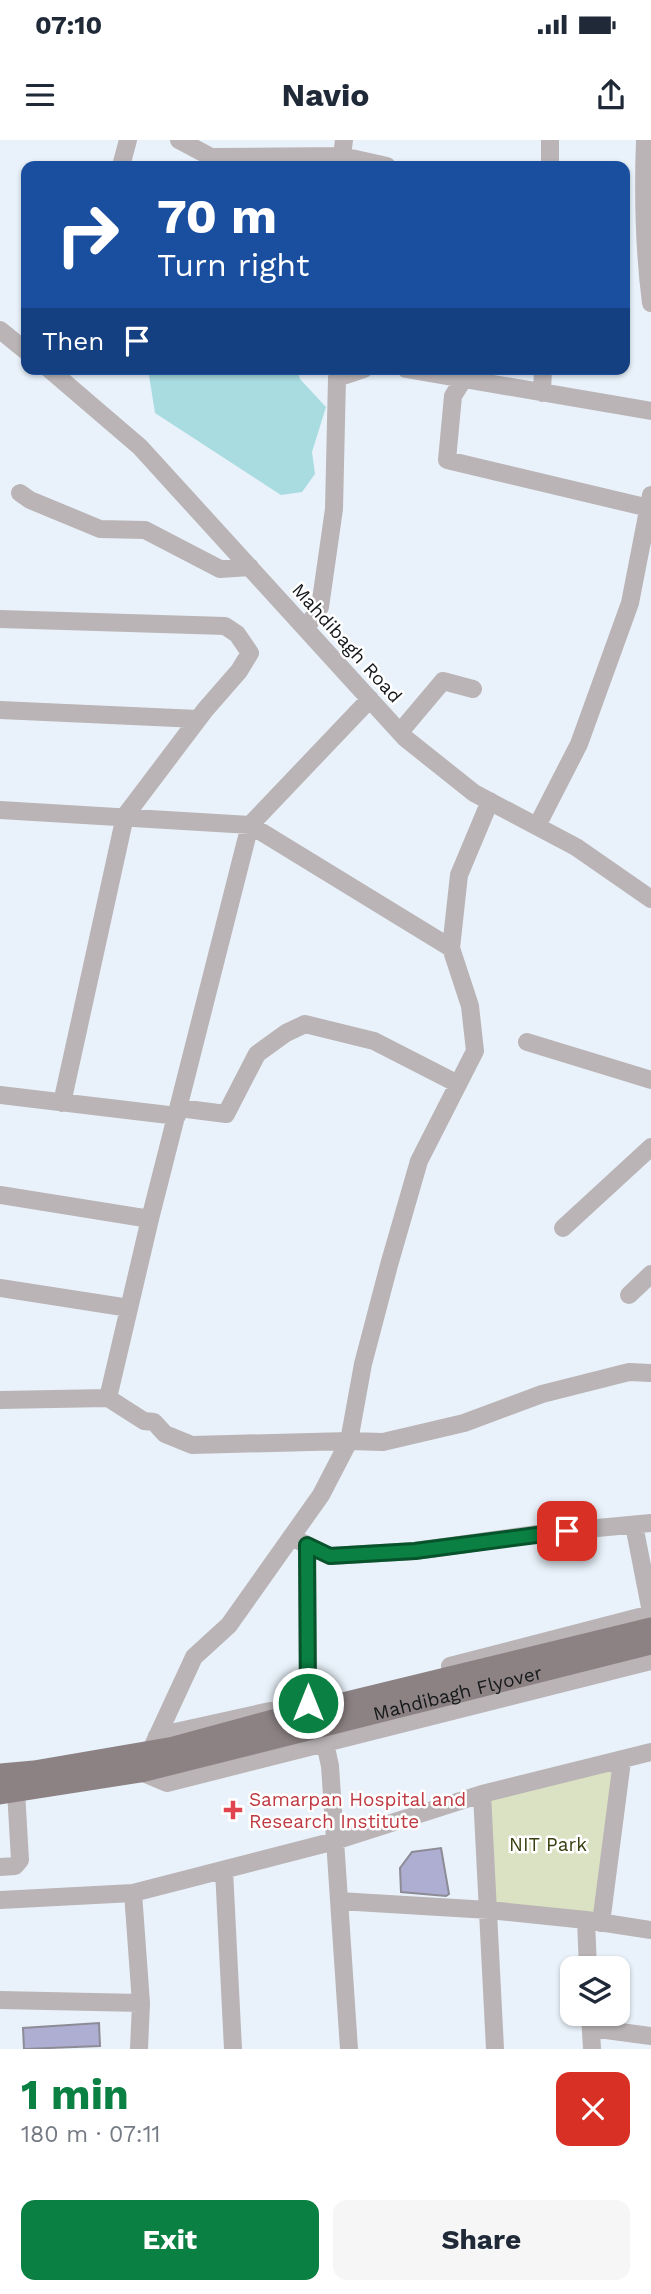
<!DOCTYPE html>
<meta charset="utf-8">
<style>
:root{--surface:#fff;--page:#f6f6f7;--text:#1f2937;--muted:#747a83;--accent:#0b8043}
body{margin:0;font-family:"Work Sans",sans-serif;background:var(--page);color:var(--text);height:100vh;display:flex;flex-direction:column;font-size:26px;white-space:nowrap}
*{box-sizing:border-box;margin:0}
p{font-size:23px;color:var(--muted)}
.icon{flex:none;width:38px;height:38px;fill:none;stroke:currentColor;stroke-width:2;stroke-linecap:round;stroke-linejoin:round}
.map{position:relative;height:1909px;overflow:hidden}
.drawer{display:flex;flex-direction:column;background:var(--surface);flex:1}
.drawer>*{flex:none}
.top-card{position:absolute;left:21px;top:21px;width:609px;height:214px;border-radius:14px;box-shadow:0 2px 5px #0004;background:#1a4fa0;color:#fff;overflow:hidden}
.tools{position:absolute;left:560px;top:1816px;display:grid;gap:14px}
.tools a{display:grid;place-items:center;width:70px;height:70px;border-radius:14px;background:var(--surface);box-shadow:0 2px 5px #0004;font-size:35px}
.pin{position:absolute;display:grid;place-items:center;width:60px;height:60px;color:#fff;margin:-30px;border-radius:14px;box-shadow:0 4px 10px #0006}
.me{position:absolute;width:77px;margin:-38px;rotate:0deg;stroke-linejoin:round;filter:drop-shadow(0 0 5px #0008)}
.turn{display:flex;align-items:center;gap:24px;height:147px;padding:0 21px;font-size:32px}
.turn .icon{width:91px;height:91px;stroke-width:2.5}
.turn b{display:block;font-size:49px;line-height:60px}
.then{display:flex;align-items:center;height:66px;padding:0 21px;background:#0003;gap:14px;font-size:26px}
.round{display:grid;place-items:center;flex:none;width:74px;height:74px;border-radius:14px;background:var(--page)}
.headline{display:flex;align-items:center;justify-content:space-between;height:119px;padding:0 21px}
h1{font-size:42px;font-weight:700;line-height:52px;color:var(--accent)}
.primary-button{display:flex;gap:14px;margin-top:auto;padding:14px 21px}
.primary-button a{flex:1;height:80px;border-radius:14px;background:var(--accent);color:#fff;font-size:28px;font-weight:700;line-height:80px;text-align:center}
.primary-button a+a{background:var(--page);color:var(--text)}
.status{display:flex;justify-content:space-between;align-items:center;height:49px;padding:0 35px;background:var(--surface);direction:ltr}
.status svg{height:19px;fill:currentColor}
header{display:flex;justify-content:space-between;align-items:center;height:91px;padding:0 21px;background:var(--surface);font-size:32px;font-weight:700}
.map>svg:first-child{display:block}
.green{fill:#dbe1c3}
.water{fill:#a8dce0}
.building{fill:#aeadd2;stroke:#8d8c96;stroke-width:2}
.lines{fill:none;stroke-linecap:round;stroke-linejoin:round}
.minor{stroke:#bab4b6;stroke-width:18}
.major{stroke:#8c8284;stroke-width:21}
.route-casing{stroke:#07532c;stroke-width:18}
.route{stroke:#0b8043;stroke-width:12}
.health-dot{fill:#e0444e;stroke:#fff;stroke-width:2.5}
.labels{text-anchor:middle;dominant-baseline:central;stroke-width:5;stroke-linejoin:round;paint-order:stroke}
.street-label{font-size:19px;fill:#15181a;stroke:#fff}
.health-label{font-size:19px;fill:#be3a42;stroke:#fff;text-anchor:start}
.park-label{font-size:19px;fill:#393f11;stroke:#fff}
</style>
<div class="status"><b>07:10</b><svg viewBox="0 0 49 12"><path d="M0 12V9h3v3zM5 12V6h3v6zM10 12V3h3v9zM15 12V0h3v12zM26 1h20v11H26zM47 4h2v5h-2z"/></svg></div>
<header><svg class="icon" aria-label="menu" viewBox="0 0 24 24"><path d="M4 6h16M4 12h16M4 18h16"/></svg>Navio<svg class="icon" aria-label="share" viewBox="0 0 24 24"><path d="M12 15V3M7 8l5-5 5 5M5 13v7h14v-7"/></svg></header>
<div class="map">
<svg width="651" height="1909" viewBox="0 0 651 1909">
<rect width="100%" height="100%" fill="#e9f2fa"/>
<path class="green" d="M622,1621L601,1783L489,1770L482,1655Z"/>
<path class="water" d="M148,229H297L300,239L326,267L312,312L315,334L302,352L281,355L155,273Z"/>
<path class="building" d="M441,1708L449,1754L446,1756L401,1752L400,1728L412,1712Z
M99,1883L100,1906L24,1909L23,1888Z"/>
<g class="lines">
<path class="minor" d="M179,0L211,17L342,16
M344,0L342,16L387,26
M645,0C643,55 644,109 651,163
M121,26L128,0
M550,26V0
M0,190L26,211
M49,229L140,307L405,598L474,653L576,707L651,759
M406,229L651,271
M464,229L463,240L453,256L447,320L649,368
M542,253L543,229
M20,353L30,360L100,389L145,390L220,429L250,427
M0,479L225,486L237,494L250,513L239,531L205,570L125,676L62,963
M306,488L320,467L334,369L337,238L364,229
M370,559L250,685L451,808L459,735L490,661
M0,570L198,579
M400,592L443,541L473,549
M0,670L250,685L150,1079L108,1258L0,1260
M537,686L579,604L630,463L651,355
M527,902L651,940
M0,955L177,976
M179,968L226,974L257,914L286,893L305,884L374,901L458,944
M0,1055L150,1079
M563,1088L651,1007
M0,1148L129,1168
M629,1155L651,1134
M108,1258L144,1281L154,1282L165,1294L192,1305L349,1301L363,1224L389,1125L419,1021L475,911L470,866L451,808
M634,1385L651,1472
M291,1397L330,1416L415,1411L544,1393L651,1383
M307,1405L308,1563
M450,1526L651,1474
M157,1596L270,1571
M325,1603L330,1626L349,1909
M150,1612L194,1517L229,1485L321,1355L349,1301L383,1302L464,1283L542,1254L629,1232L651,1233
M141,1632L167,1643L651,1521
M0,1727L15,1726L20,1720L16,1651
M224,1730L233,1909
M133,1753L141,1863L139,1909
M0,1760L133,1753L335,1701L482,1654
M339,1761L489,1770L586,1780L651,1790
M586,1780L588,1829
M601,1783L622,1621
M0,1860L141,1863
M590,1874L592,1909
M591,1888L651,1896
M495,1909L482,1654L651,1612"/>
<g class="major">
<path d="M0,1634L34,1631L174,1607L277,1579L651,1488"/>
<path id="s1" d="M0,1654L141,1632L651,1504"/>
</g>
</g>
<g class="lines">
<defs>
<path id="route" d="M308,1563L307,1405L330,1416L415,1411L567,1391"/>
</defs>
<use href="#route" class="route-casing"/>
<use href="#route" class="route"/>
</g>
<path class="health-dot" d="M229.5 1659.5h7v7h7v7h-7v7h-7v-7h-7v-7h7z"/>
<g class="labels">
<g class="street-label">
<text transform="translate(347 503) rotate(48)">Mahdibagh Road</text>
<text stroke="none"><textPath href="#s1" startOffset="469">Mahdibagh Flyover</textPath></text>
</g>
<g class="health-label">
<text x="249" y="1659">Samarpan Hospital and<tspan x="249" dy="22">Research Institute</tspan></text>
</g>
<g class="park-label">
<text x="548" y="1704">NIT Park</text>
</g>
</g>
</svg>
<div class="tools">
<a><svg class="icon" aria-label="layers" viewBox="0 0 24 24"><path d="M12 4l9 5-9 5-9-5zM3 14l9 5 9-5"/></svg></a>
</div>
<div class="pin" style="left:567px;top:1391px;background:#d93025"><svg class="icon" aria-label="arrive" viewBox="0 0 24 24"><path d="M6 21V4h12l-3 4 3 4H6"/></svg></div>
<svg class="me" style="left:308px;top:1563px" viewBox="-20 -20 40 40"><circle r="17" fill="#0b8043" stroke="#fff" stroke-width="3"/><path d="M0-11L8 9 0 5-8 9z" fill="#fff"/></svg>
<div class="top-card">
<div class="turn"><svg class="icon" aria-label="right" viewBox="0 0 24 24"><path d="M7 20v-9h11M14 6l5 5-5 5"/></svg><div><b>70 m</b>Turn right</div></div>
<div class="then">Then<svg class="icon" aria-label="arrive" viewBox="0 0 24 24"><path d="M6 21V4h12l-3 4 3 4H6"/></svg></div>
</div>
</div>
<section class="drawer">
<div class="headline"><div><h1>1 min</h1><p>180 m · 07:11</p></div><a class="round" style="background:#d93025;color:#fff"><svg class="icon" aria-label="close" viewBox="0 0 24 24"><path d="M6 6l12 12M18 6L6 18"/></svg></a></div>
<div class="primary-button"><a>Exit</a><a>Share</a></div>
</section>
